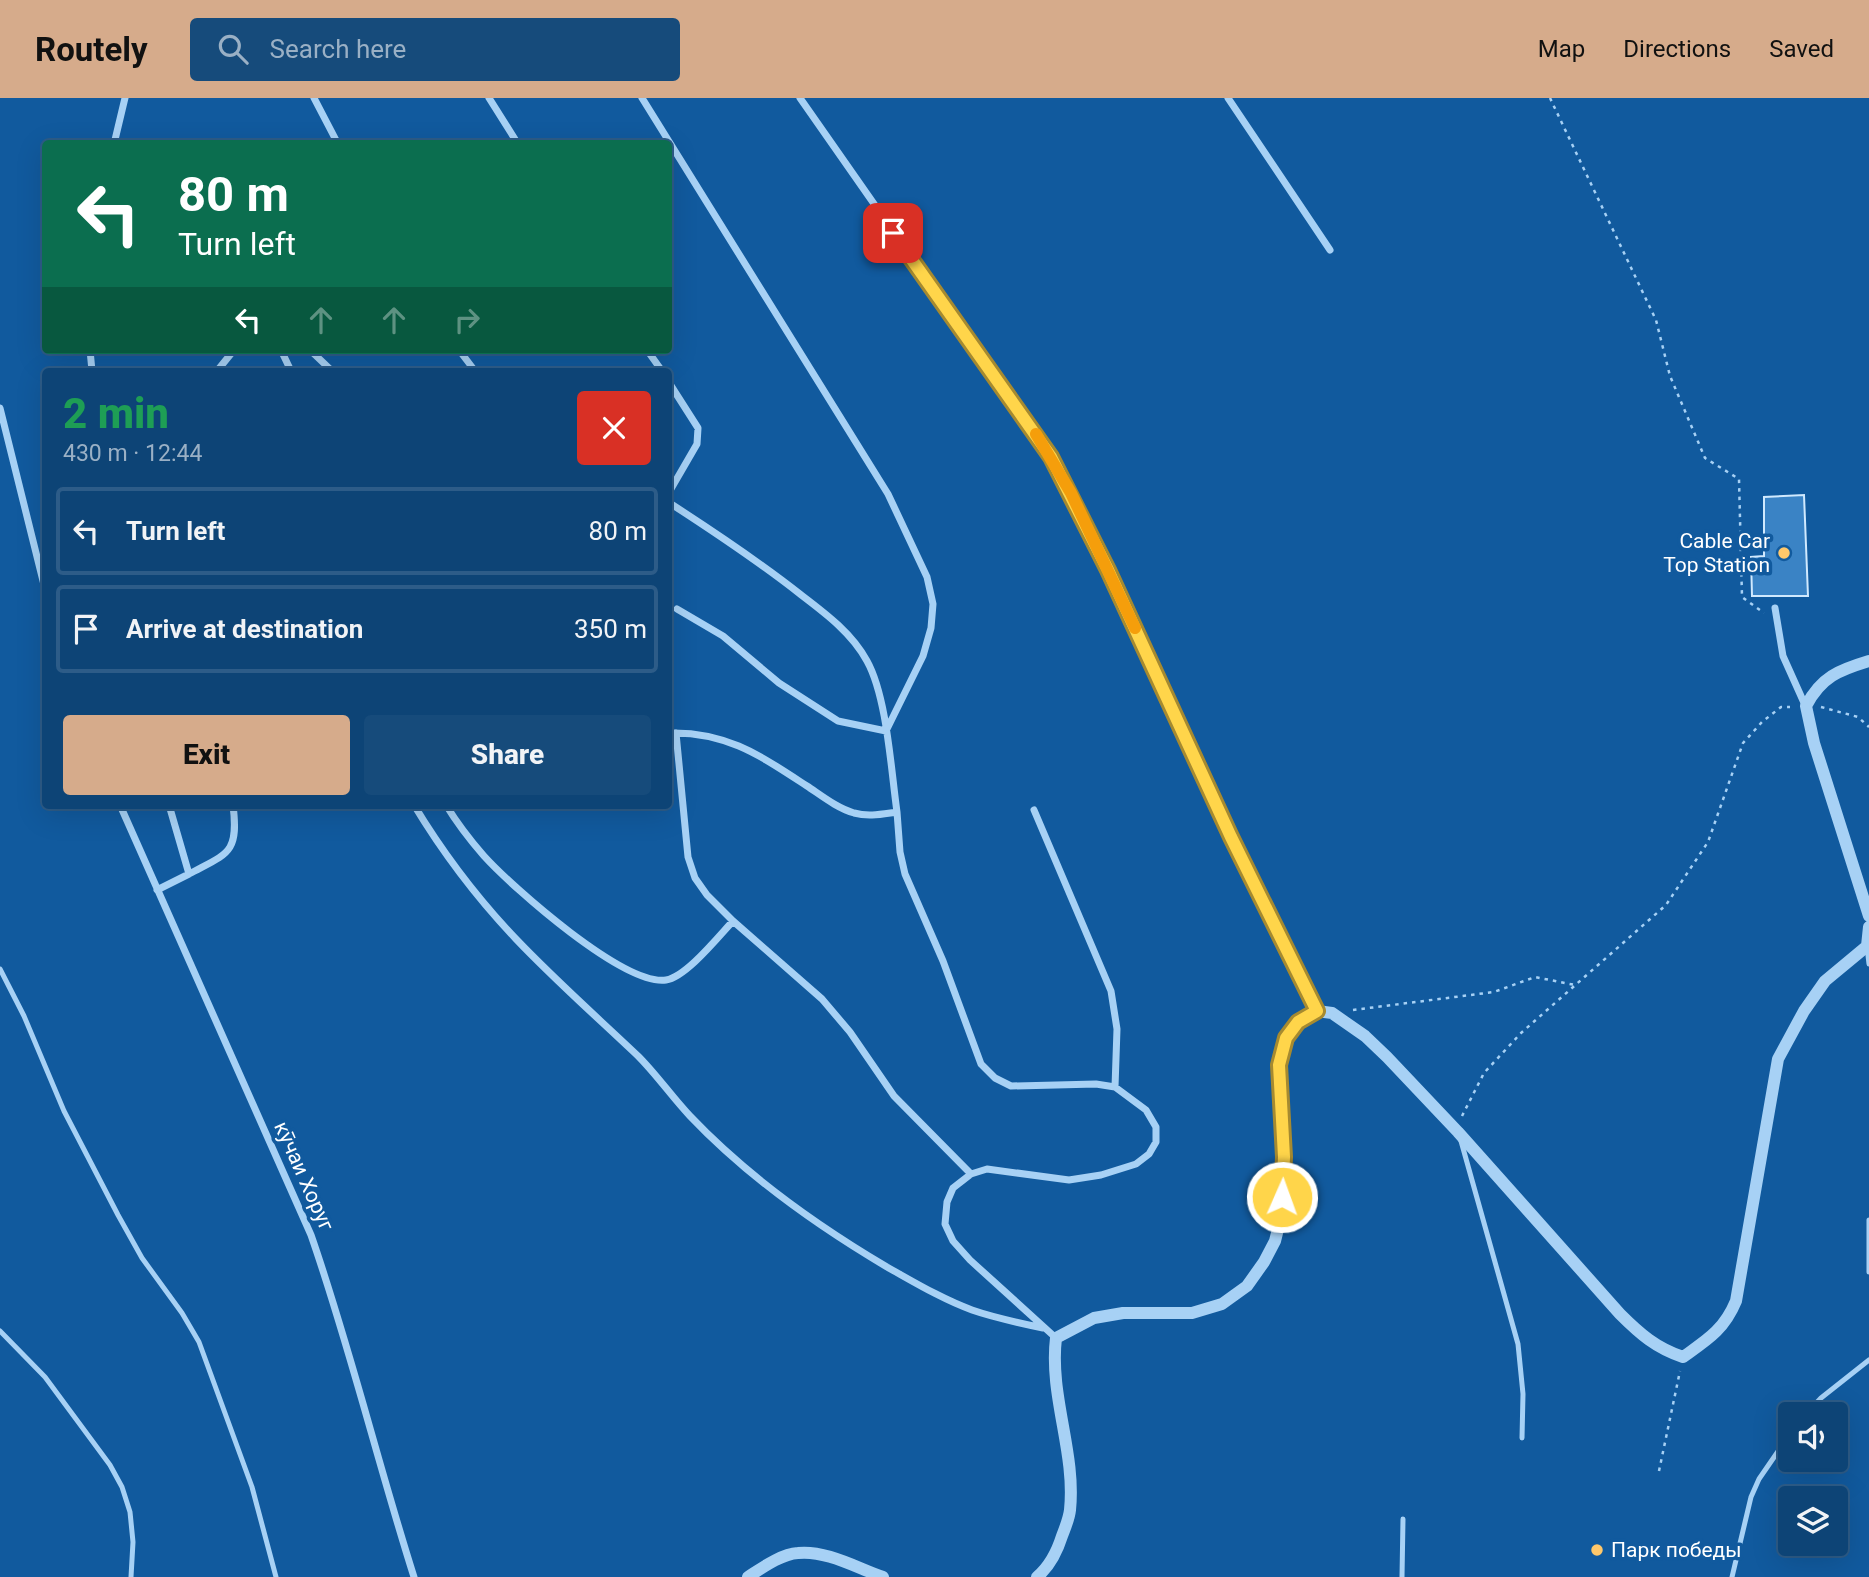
<!DOCTYPE html>
<meta charset="utf-8">
<style>
:root{--surface:#0d4476;--page:#164b7b;--text:#f1f3f6;--muted:#9ab0c5;--line:#2d5c88;--accent:#d6ab8b}
body{margin:0;font-family:Roboto,sans-serif;background:var(--page);color:var(--text);height:100vh;display:flex;flex-direction:column;font-size:26px;white-space:nowrap}
*{box-sizing:border-box;margin:0}
p{font-size:23px;color:var(--muted)}
.icon{flex:none;width:38px;height:38px;fill:none;stroke:currentColor;stroke-width:2;stroke-linecap:round;stroke-linejoin:round}
.map{position:relative;flex:1;overflow:hidden}
.side{position:absolute;left:42px;top:270px;width:630px;height:441px;display:flex;flex-direction:column;background:var(--surface);border-radius:7px;box-shadow:0 7px 28px #0002,0 0 0 2px var(--line)}
.side>*{flex:none}
.top-card{position:absolute;left:42px;top:42px;width:630px;height:214px;border-radius:7px;box-shadow:0 7px 28px #0002,0 0 0 2px var(--line);background:#0b6e4f;color:#fff;overflow:hidden}
.tools{position:absolute;left:1778px;top:1304px;display:grid;gap:14px}
.tools a{display:grid;place-items:center;width:70px;height:70px;border-radius:7px;background:var(--surface);box-shadow:0 7px 28px #0002,0 0 0 2px var(--line);font-size:35px}
.pin{position:absolute;display:grid;place-items:center;width:60px;height:60px;color:#fff;margin:-30px;border-radius:14px;box-shadow:0 4px 10px #0006}
.me{position:absolute;width:77px;margin:-38px;rotate:2deg;stroke-linejoin:round;filter:drop-shadow(0 0 5px #0008)}
.turn{display:flex;align-items:center;gap:24px;height:147px;padding:0 21px;font-size:32px}
.turn .icon{width:91px;height:91px;stroke-width:2.5}
.turn b{display:block;font-size:49px;line-height:60px}
.lanes{display:flex;align-items:center;height:66px;padding:0 21px;background:#0003;justify-content:center;gap:35px;direction:ltr}
.lanes .off{opacity:.35}
.round{display:grid;place-items:center;flex:none;width:74px;height:74px;border-radius:7px;background:var(--page)}
.head{display:flex;align-items:center;justify-content:space-between;height:119px;padding:0 21px}
h1{font-size:42px;font-weight:800;line-height:52px;color:#1e9e55}
.primary-button{display:flex;gap:14px;margin-top:auto;padding:14px 21px}
.primary-button a{flex:1;height:80px;border-radius:7px;background:var(--accent);color:#111;font-size:28px;font-weight:800;line-height:80px;text-align:center}
.primary-button a+a{background:var(--page);color:var(--text)}
ul{padding:0;list-style:none}
li{display:flex;align-items:center;gap:21px;height:88px;margin:0 14px 10px;padding:0 7px;border:4px solid var(--line);border-radius:7px}
li div{flex:1}
li b{display:block;font-size:26px}
li em{font-style:normal}
header{display:flex;align-items:center;gap:42px;box-sizing:border-box;height:98px;padding:0 35px;background:var(--accent);color:#111}
header strong{font-size:33px}
nav{display:flex;gap:38px;margin-inline-start:auto;font-size:24px}
.search{width:490px;height:63px;background:var(--page);display:flex;align-items:center;gap:18px;box-sizing:border-box;padding:0 24px;border-radius:7px;color:var(--muted);font-size:26px}
.map>svg:first-child{display:block}
.building{fill:#3a83c5;stroke:#d0e9fe;stroke-width:2}
.lines{fill:none;stroke-linecap:round;stroke-linejoin:round}
.path{stroke:#a7d1f5;stroke-width:2.5;stroke-dasharray:3.5 5;stroke-linecap:butt}
.service{stroke:#a7d1f5;stroke-width:5}
.minor{stroke:#a7d1f5;stroke-width:7}
.tertiary{stroke:#a7d1f5;stroke-width:12}
.route-casing{stroke:#a68a30;stroke-width:18}
.route{stroke:#ffd54a;stroke-width:12}
.slow{stroke:#f59e0b;stroke-width:12}
.poi-dot{fill:#ffc86b;stroke:#115a9e;stroke-width:2.5}
.labels{text-anchor:middle;dominant-baseline:central;stroke-width:7;stroke-linejoin:round;paint-order:stroke}
.poi-label{font-size:21px;fill:#fff;stroke:#115a9e;text-anchor:end}
.street-label{font-size:21px;fill:#fff;stroke:#115a9e}
</style>
<header>
<strong>Routely</strong>
<div class="search"><svg class="icon" aria-label="search" viewBox="0 0 24 24"><circle cx="10" cy="10" r="6"/><path d="M15 15l6 6"/></svg>Search here</div>
<nav><a>Map</a><a>Directions</a><a>Saved</a></nav>
</header>
<div class="map">
<svg width="1869" height="1479" viewBox="0 0 1869 1479">
<rect width="100%" height="100%" fill="#115a9e"/>
<path class="building" d="M1804,397L1808,498H1752L1751,459L1764,458V399Z"/>
<g class="lines">
<path class="path" d="M1550,0L1656,222L1670,278L1705,360L1739,381L1742,499L1764,515
M1821,609L1858,619L1869,629
M1353,912L1494,894L1535,879L1575,887
M1462,1018L1484,975L1521,935L1666,807L1708,744L1743,645L1762,624L1781,609H1790
M1659,1373L1680,1273"/>
<path class="service" d="M1867,849L1869,866
M0,871L24,918L64,1013L118,1117L142,1160L182,1215L199,1244L252,1389L276,1479
M1461,1043L1518,1246L1523,1296L1522,1340
M1869,1122V1174
M0,1233L45,1279L110,1367L122,1389L130,1414L133,1444L131,1479
M1806,1316L1821,1300L1869,1262
M1402,1479L1403,1421
M1732,1479L1751,1399L1759,1381L1790,1336"/>
<path class="minor" d="M314,0L338,46
M489,0L518,46
M642,0L888,396L927,479L933,506L931,530L923,558L886,633L838,623L779,585L723,538L677,511
M800,0L1051,359L1108,472L1231,739L1317,913
M1228,0L1330,152
M114,46L125,0
M90,252L92,273
M281,252L291,273
M310,252L332,273
M459,252L475,273
M647,252L662,273
M217,273L234,252
M668,283L698,330L697,346L668,396
M0,310L46,495
M668,404C713,433 758,463 800,496C825,515 852,535 867,563C887,599 891,672 897,714C882,716 869,719 854,715C837,710 822,698 807,688C761,658 726,633 668,635
M1775,510L1783,558L1805,607
M676,635L688,759L695,780L707,797L733,823L822,901L850,934L894,998L971,1076
M120,707L311,1137C350,1249 378,1366 414,1479
M169,707L189,776C228,755 239,756 233,707
M414,707C443,755 477,800 516,841C555,882 598,920 638,958C657,977 672,999 690,1018C747,1078 816,1127 887,1169C914,1184 942,1201 972,1212C995,1220 1019,1225 1043,1230
M446,707C457,725 470,742 484,758C513,790 624,888 666,882C686,879 718,839 733,823
M1034,712L1111,893L1117,931L1115,989
M897,714L900,754L905,776L943,863L981,966L995,980L1011,988L1096,986L1115,989L1146,1012L1156,1029V1044L1149,1056L1136,1066L1101,1077L1069,1082L987,1071L971,1076L953,1090L947,1104L945,1126L953,1143L970,1162L1056,1240
M157,792L189,776"/>
<path class="tertiary" d="M1869,563C1839,572 1821,579 1806,608L1814,645L1869,818
M748,1479C762,1470 781,1456 798,1455C826,1452 857,1470 883,1479
M1037,1479C1050,1468 1057,1454 1062,1438C1065,1430 1069,1421 1070,1412C1076,1354 1049,1298 1056,1240L1094,1220L1123,1215H1192L1222,1206L1247,1188L1264,1164L1275,1143L1281,1119L1284,1059L1279,966L1286,940L1298,924L1317,913L1332,915L1365,938L1387,959L1458,1034L1620,1216C1640,1236 1656,1250 1683,1259C1707,1242 1724,1232 1736,1203L1778,961L1804,913L1825,883L1867,848L1869,829"/>
</g>
<g class="lines">
<defs>
<path id="route" d="M893,135L1051,359L1108,472L1231,739L1317,913L1298,924L1286,940L1279,967L1284,1059L1282,1099"/>
</defs>
<use href="#route" class="route-casing"/>
<use href="#route" class="route"/>
<path class="slow" d="M1036,336L1071,395L1135,530"/>
</g>
<g class="poi-dot">
<circle cx="1784" cy="455" r="7"/>
<circle cx="1597" cy="1452" r="7"/>
</g>
<g class="labels">
<g class="poi-label">
<text x="1770" y="443">Cable Car<tspan x="1770" dy="24">Top Station</tspan></text>
<text x="1611" y="1452" text-anchor="start">Парк победы</text>
</g>
<g class="street-label">
<text transform="translate(304 1078) rotate(66)">кӯчаи Хоруг</text>
</g>
</g>
</svg>
<div class="tools">
<a><svg class="icon" aria-label="sound" viewBox="0 0 24 24"><path d="M4 9h4l5-4v14l-5-4H4zM17 9q2 3 0 6"/></svg></a>
<a><svg class="icon" aria-label="layers" viewBox="0 0 24 24"><path d="M12 4l9 5-9 5-9-5zM3 14l9 5 9-5"/></svg></a>
</div>
<div class="pin" style="left:893px;top:135px;background:#d93025"><svg class="icon" aria-label="arrive" viewBox="0 0 24 24"><path d="M6 21V4h12l-3 4 3 4H6"/></svg></div>
<svg class="me" style="left:1282px;top:1099px" viewBox="-20 -20 40 40"><circle r="17" fill="#ffd54a" stroke="#fff" stroke-width="3"/><path d="M0-11L8 9 0 5-8 9z" fill="#fff"/></svg>
<div class="top-card">
<div class="turn"><svg class="icon" aria-label="left" viewBox="0 0 24 24"><path d="M17 20v-9H6M10 6l-5 5 5 5"/></svg><div><b>80 m</b>Turn left</div></div>
<div class="lanes"><svg class="icon" aria-label="left" viewBox="0 0 24 24"><path d="M17 20v-9H6M10 6l-5 5 5 5"/></svg><svg class="icon off" aria-label="ahead" viewBox="0 0 24 24"><path d="M12 20V5M6 11l6-6 6 6"/></svg><svg class="icon off" aria-label="ahead" viewBox="0 0 24 24"><path d="M12 20V5M6 11l6-6 6 6"/></svg><svg class="icon off" aria-label="right" viewBox="0 0 24 24"><path d="M7 20v-9h11M14 6l5 5-5 5"/></svg></div>
</div>
<section class="side">
<div class="head"><div><h1>2 min</h1><p>430 m · 12:44</p></div><a class="round" style="background:#d93025;color:#fff"><svg class="icon" aria-label="close" viewBox="0 0 24 24"><path d="M6 6l12 12M18 6L6 18"/></svg></a></div>
<ul>
<li><svg class="icon" aria-label="left" viewBox="0 0 24 24"><path d="M17 20v-9H6M10 6l-5 5 5 5"/></svg><div><b>Turn left</b></div><em>80 m</em></li>
<li><svg class="icon" aria-label="arrive" viewBox="0 0 24 24"><path d="M6 21V4h12l-3 4 3 4H6"/></svg><div><b>Arrive at destination</b></div><em>350 m</em></li>
</ul>
<div class="primary-button"><a>Exit</a><a>Share</a></div>
</section>
</div>
